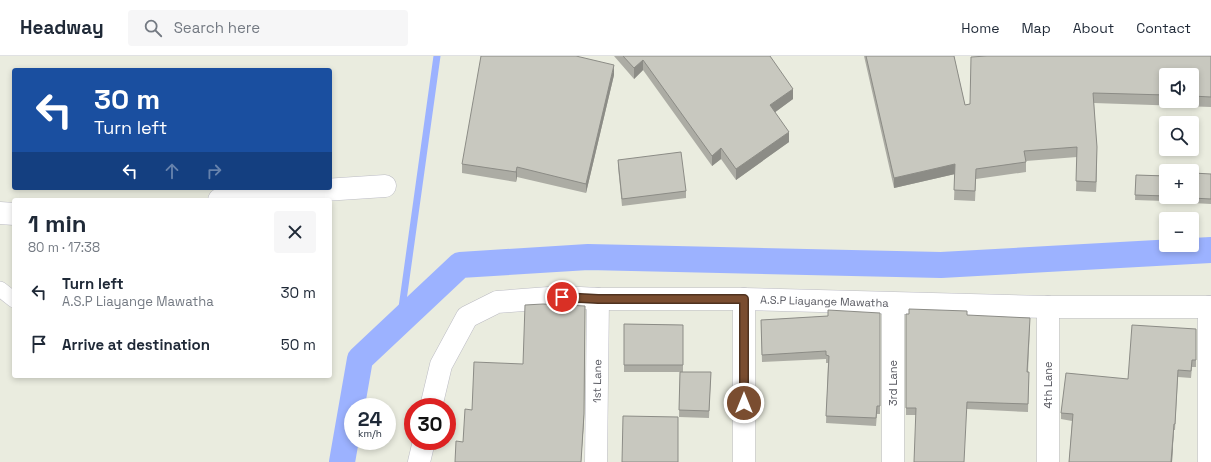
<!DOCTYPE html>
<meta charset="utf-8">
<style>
:root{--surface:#fff;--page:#f6f6f7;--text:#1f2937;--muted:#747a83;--line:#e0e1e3}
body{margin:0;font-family:"Space Grotesk",sans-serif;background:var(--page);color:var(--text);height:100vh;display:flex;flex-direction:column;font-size:15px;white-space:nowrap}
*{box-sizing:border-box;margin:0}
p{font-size:13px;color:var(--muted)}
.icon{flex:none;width:22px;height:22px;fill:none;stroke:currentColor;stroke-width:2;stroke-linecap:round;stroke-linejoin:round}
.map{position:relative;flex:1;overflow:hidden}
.details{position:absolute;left:12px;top:142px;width:320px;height:180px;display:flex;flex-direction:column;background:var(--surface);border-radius:4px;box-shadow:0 2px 6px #0003}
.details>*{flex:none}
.banner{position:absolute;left:12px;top:12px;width:320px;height:122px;border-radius:4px;box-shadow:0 2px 6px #0003;background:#1a4fa0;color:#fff;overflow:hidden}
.tools{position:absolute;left:1159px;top:12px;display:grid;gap:8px}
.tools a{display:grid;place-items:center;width:40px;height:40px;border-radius:4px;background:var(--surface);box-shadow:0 2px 6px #0003;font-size:20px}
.speed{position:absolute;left:344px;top:342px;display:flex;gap:8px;font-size:20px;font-weight:700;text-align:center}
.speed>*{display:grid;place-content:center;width:52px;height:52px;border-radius:50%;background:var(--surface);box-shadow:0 2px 6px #0003;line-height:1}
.speed small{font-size:10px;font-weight:400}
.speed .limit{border:6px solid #d22;background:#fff;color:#111}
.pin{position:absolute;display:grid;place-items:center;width:34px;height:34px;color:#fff;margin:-17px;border:2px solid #fff;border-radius:50%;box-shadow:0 1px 4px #0007}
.me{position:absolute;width:44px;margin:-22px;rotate:0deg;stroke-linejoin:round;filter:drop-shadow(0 0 3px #0008)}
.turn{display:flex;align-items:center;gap:14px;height:84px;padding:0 16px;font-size:18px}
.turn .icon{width:52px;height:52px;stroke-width:2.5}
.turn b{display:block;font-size:28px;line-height:34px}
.lanes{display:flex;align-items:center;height:38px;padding:0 16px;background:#0003;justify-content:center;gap:20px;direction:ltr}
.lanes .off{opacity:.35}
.round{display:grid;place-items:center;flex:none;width:42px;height:42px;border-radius:4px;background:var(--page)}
.summary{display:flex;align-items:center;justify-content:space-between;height:68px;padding:0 16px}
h1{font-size:24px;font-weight:800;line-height:30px}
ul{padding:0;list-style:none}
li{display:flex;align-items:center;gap:12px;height:52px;padding:0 16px}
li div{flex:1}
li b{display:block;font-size:15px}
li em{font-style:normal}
header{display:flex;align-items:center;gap:24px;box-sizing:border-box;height:56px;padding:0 20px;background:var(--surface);border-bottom:1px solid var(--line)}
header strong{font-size:19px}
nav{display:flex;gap:22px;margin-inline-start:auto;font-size:14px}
.search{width:280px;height:36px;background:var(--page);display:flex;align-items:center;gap:10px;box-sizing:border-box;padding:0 14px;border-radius:4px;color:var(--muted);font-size:15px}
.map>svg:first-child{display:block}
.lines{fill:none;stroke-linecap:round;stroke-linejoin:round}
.stream{stroke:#9cb2ff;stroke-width:7}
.canal{stroke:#9cb2ff;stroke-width:26}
.lane-casing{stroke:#bcbcc4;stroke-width:16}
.street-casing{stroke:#bcbcc4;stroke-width:23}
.lane{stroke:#fff;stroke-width:15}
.street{stroke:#fff;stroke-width:22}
.wall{fill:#acaca4;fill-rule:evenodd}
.shaded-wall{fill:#8c8c86}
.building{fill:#c8c8bf;stroke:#8c8c86}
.route-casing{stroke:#4f321f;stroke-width:10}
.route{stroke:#7a4d30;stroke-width:7}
.labels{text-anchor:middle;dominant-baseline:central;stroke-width:3;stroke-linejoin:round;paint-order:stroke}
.street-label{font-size:11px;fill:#585961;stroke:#fff}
</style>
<header>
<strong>Headway</strong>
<div class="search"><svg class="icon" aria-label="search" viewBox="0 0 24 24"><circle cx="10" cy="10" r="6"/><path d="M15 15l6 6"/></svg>Search here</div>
<nav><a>Home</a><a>Map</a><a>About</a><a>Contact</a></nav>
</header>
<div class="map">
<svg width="1211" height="406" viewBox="0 0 1211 406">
<rect width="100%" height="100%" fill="#eaecdf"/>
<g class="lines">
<path class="stream" d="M400,266L437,0"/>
<path class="canal" d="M342,406L360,303L460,209L588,201L941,209L1211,194"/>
<defs>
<path id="lane" d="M0,233L14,244"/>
<g id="street">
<path d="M219,144L263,138L385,130"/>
<path d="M0,157L14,158"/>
<path d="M893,248V406"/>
<path id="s1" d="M431,351L441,309L467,261L497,246L562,241L598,243H744L1048,251H1211"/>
<path d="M419,406L424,385"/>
<path id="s2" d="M596,406L598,243"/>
<path d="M744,406V243"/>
<path d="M1048,406V251"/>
<path d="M1209,406V251"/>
</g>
</defs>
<use href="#lane" class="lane-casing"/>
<use href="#street" class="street-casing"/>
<use href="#lane" class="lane"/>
<use href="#street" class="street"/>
</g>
<path class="wall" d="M614,0H770L793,43L775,56L789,86L736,124L721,103L712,110L643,14L634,23Z
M864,0H954L965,49L1211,0V51L1094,47L1097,101L1096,136L1076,135L1077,101L1026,105V116L976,123L975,145L954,144L955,118L894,132ZM1166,19H1192V45H1166Z
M614,19L586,137L517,121L516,126L462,117V108Z
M618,104L686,135V142L622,150L618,111Z
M1211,118V148L1192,147V146L1135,144L1136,119L1166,120V141H1192Z
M880,257V358H877L876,370L826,367L828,307H826V303L762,306L761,264Z
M906,258L967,259L1030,269L1028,316H1029L1028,356L967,353L916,359H906Z
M624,268L683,269V316H711L709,362L679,361L680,316H624Z
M1196,273V311H1192L1191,322L1178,321L1175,374H1174L1172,406H1069L1072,365L1061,363V357L1128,323Z"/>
<path class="shaded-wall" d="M643,4V14L634,23V12Z
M614,9V19L586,137V128Z
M793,33V43L770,60V49Z
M789,76V86L736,124V113Z
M1097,91V101L1096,136V126Z
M721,92V103L712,110V100Z
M955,108V118L894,132V122Z
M517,111V121L516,126V116Z
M585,250L584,365L581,406Z
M1174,368L1172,406H1171Z"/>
<path class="building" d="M481,0H576L614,9L586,128L517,111L516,116L462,108Z
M623,0H770L793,33L770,49L789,76L736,113L721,92L712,100L643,4L634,12Z
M866,0H954L965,49L970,48L971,1L987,0H1211V41L1192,40V19H1166V39L1093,37L1097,91L1096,126L1076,125L1077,91L1024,95L1026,106L976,113L975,135L954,134L955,108L894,122Z
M681,96L686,135L622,143L618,104Z
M1193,117L1211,118V143L1192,142V141H1185H1192V121H1193Z
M1136,119L1166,120V140L1135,139Z
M543,248L585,250L584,358L581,406H455L456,385L463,386L465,353L472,354L474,306L523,308L525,249Z
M909,253L967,255V259L1030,262L1027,316H1029L1028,348L967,346L964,406H914L916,352H906V258H909Z
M828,254L880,257V350H877L876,362L826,360L829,300L826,299V295L762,299L761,264L828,260Z
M624,268L683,269V309H624Z
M1132,269L1196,273V304H1192L1191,315L1178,314L1175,368H1174L1171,406H1069L1073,358L1061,357L1066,317L1128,323Z
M680,316H711L709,355L679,354Z
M623,360L678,361V406H622Z"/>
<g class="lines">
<defs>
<path id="route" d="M562,241L598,243H744V347"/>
</defs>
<use href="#route" class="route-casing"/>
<use href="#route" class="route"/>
</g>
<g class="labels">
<g class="street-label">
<text stroke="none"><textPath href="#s1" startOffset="459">A.S.P Liayange Mawatha</textPath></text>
<text stroke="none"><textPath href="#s2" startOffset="81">1st Lane</textPath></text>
<text transform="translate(893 327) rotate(-90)">3rd Lane</text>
<text transform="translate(1048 329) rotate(-90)">4th Lane</text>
</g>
</g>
</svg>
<div class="tools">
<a><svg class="icon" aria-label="sound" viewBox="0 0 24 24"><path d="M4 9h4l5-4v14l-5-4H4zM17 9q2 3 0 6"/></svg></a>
<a><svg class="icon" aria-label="search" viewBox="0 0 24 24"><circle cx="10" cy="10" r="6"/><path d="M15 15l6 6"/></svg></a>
<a>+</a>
<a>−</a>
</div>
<div class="speed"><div>24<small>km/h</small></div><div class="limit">30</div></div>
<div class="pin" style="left:562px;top:241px;background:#d93025"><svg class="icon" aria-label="arrive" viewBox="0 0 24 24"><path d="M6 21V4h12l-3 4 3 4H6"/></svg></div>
<svg class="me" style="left:744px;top:347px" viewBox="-20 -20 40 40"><circle r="17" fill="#7a4d30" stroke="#fff" stroke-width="3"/><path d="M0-11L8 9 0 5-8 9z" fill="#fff"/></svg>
<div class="banner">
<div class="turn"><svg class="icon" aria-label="left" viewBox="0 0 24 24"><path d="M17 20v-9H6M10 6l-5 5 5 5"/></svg><div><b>30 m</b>Turn left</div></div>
<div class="lanes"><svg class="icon" aria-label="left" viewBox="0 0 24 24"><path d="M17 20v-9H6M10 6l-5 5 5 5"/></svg><svg class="icon off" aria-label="ahead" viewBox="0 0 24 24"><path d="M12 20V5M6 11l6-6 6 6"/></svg><svg class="icon off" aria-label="right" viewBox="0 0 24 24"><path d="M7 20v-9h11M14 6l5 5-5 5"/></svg></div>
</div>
<section class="details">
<div class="summary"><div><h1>1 min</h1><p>80 m · 17:38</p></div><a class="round"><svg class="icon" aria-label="close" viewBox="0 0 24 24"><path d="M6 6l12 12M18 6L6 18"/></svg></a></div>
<ul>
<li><svg class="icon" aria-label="left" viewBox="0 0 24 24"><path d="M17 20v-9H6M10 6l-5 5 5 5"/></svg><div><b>Turn left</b><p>A.S.P Liayange Mawatha</p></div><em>30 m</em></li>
<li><svg class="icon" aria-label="arrive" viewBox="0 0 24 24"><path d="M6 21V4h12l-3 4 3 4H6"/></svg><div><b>Arrive at destination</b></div><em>50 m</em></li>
</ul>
</section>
</div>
